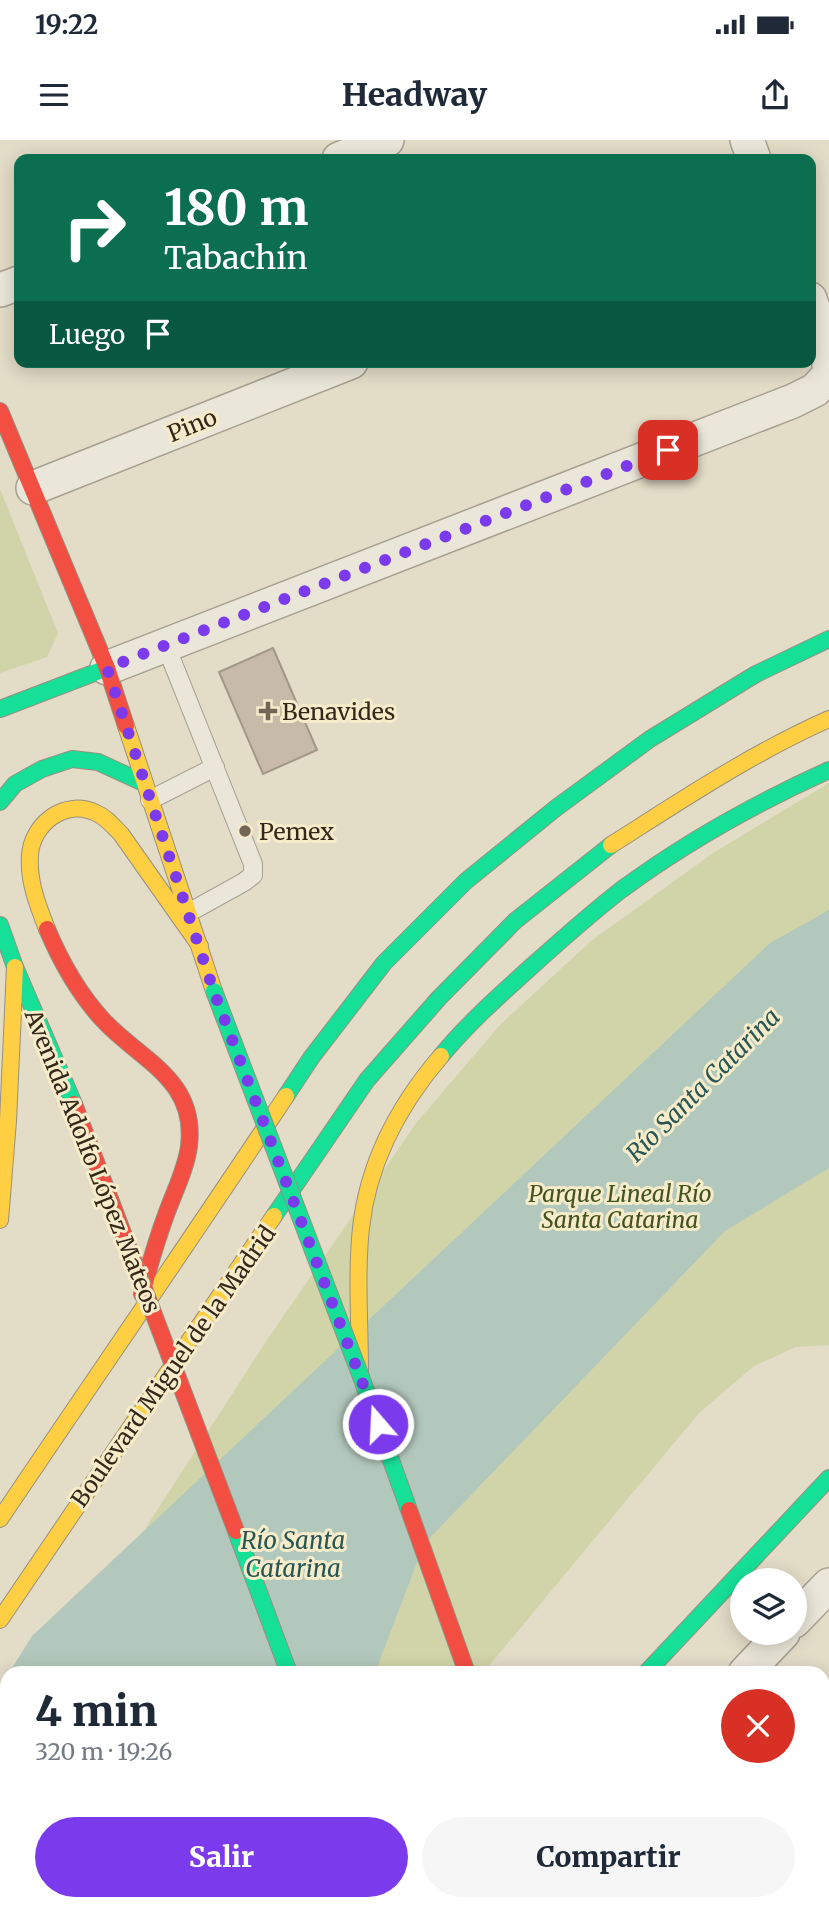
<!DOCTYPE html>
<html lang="es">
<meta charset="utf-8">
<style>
:root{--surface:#fff;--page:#f6f6f7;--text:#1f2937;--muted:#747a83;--accent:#7c3aed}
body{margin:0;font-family:Merriweather,serif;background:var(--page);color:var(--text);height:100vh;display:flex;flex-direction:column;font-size:26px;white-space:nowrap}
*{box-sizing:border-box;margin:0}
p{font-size:23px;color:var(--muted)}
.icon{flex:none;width:38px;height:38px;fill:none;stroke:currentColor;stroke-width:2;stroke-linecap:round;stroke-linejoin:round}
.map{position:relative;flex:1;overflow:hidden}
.panel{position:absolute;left:0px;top:1526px;width:830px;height:245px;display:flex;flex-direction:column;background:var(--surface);border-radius:21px 21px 0 0;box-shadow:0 4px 18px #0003}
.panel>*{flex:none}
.hud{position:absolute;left:14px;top:14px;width:802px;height:214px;border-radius:14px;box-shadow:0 4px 18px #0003;background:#0b6e4f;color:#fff;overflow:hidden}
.controls{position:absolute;left:730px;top:1428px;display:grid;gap:14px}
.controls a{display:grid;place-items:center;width:77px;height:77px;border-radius:50%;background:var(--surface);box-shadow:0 4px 18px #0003;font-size:35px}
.pin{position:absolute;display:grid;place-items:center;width:60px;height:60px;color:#fff;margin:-30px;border-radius:14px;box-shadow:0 4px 10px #0006}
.me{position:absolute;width:77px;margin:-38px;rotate:341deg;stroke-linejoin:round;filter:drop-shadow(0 0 5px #0008)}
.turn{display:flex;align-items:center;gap:24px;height:147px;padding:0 35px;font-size:32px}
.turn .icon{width:91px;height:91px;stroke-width:2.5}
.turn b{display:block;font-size:49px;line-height:60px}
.then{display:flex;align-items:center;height:66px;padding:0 35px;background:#0003;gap:14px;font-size:26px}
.round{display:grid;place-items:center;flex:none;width:74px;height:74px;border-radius:37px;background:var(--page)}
.head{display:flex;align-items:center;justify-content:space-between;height:119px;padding:0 35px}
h1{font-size:42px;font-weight:800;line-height:52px}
.action{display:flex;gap:14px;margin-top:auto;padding:14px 35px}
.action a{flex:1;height:80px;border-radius:42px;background:var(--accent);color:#fff;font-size:28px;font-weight:800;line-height:80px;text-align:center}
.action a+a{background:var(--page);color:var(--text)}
.status{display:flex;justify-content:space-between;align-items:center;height:49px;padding:0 35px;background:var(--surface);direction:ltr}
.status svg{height:19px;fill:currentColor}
header{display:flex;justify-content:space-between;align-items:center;height:91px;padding:0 35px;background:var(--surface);font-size:32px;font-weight:800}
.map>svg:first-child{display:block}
.green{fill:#d1d4a8}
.water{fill:#b3c8bc}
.building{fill:#c7baa8;stroke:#a39787;stroke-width:2}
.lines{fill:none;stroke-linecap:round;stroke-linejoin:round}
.lane-casing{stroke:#a7a091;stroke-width:20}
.street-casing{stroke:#a7a091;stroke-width:36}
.fast-casing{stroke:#979081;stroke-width:18}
.slow-casing{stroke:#979081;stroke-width:18}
.jam-casing{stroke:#979081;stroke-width:18}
.lane{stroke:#eae6d9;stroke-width:18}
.street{stroke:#eae6d9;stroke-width:33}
.fast{stroke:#16e098;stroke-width:16}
.slow{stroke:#ffcf43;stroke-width:16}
.jam{stroke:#f24e42;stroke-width:16}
.fast-bridge-casing{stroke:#979081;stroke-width:18;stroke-linecap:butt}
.jam-bridge-casing{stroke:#979081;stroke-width:18;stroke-linecap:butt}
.fast-bridge{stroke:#16e098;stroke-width:16}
.jam-bridge{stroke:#f24e42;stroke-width:16}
.route{stroke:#7c3aed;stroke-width:12;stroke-dasharray:0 21.6}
.poi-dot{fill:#726757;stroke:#f7ecca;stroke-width:2.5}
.labels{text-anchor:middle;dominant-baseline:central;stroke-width:6;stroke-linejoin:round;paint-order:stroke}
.street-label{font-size:23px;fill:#35281a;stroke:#f7ecca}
.poi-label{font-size:23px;fill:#35281a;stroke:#f7ecca;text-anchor:start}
.park-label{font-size:23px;font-style:italic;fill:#43521f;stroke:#f7ecca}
.water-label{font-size:24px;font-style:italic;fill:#285655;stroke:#f7ecca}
</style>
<div class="status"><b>19:22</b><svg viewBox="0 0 49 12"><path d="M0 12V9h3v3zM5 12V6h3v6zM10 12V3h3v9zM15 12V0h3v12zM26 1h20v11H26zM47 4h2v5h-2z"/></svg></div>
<header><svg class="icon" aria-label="menu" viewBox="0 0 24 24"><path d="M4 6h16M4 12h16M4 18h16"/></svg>Headway<svg class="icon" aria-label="share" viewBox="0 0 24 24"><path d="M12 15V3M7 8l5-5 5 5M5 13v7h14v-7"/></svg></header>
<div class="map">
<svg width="829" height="1771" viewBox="0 0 829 1771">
<rect width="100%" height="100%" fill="#e3dcc7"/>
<path class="green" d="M0,349L58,493L47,517L0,533Z
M829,643V1205L796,1207L754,1226L699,1273L483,1533H52L267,1200L417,982L500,885L591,801L713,713Z"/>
<path class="water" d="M829,770V1028L725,1091L424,1404L375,1533H9L32,1496L770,803Z
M7,1536V1764H286L283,1771H0V1547Z"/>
<path class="building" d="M273,508L317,610L263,634L219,532Z"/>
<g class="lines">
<defs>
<path id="lane" d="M166,506L253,724V735L244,742L188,773
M150,660L215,627"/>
<path id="street" d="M747,0L754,19
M339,19L387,0
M0,150L19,143
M810,159L828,210L829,226
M33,348L351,222
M107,528L793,261L815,250L829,235
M794,1481L829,1445
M745,1533L783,1493
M814,1771L821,1764"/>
<path id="fast" d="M0,569L107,528
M0,662L15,644L42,629L72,619L98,622L144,643
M0,785L15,827L74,964
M441,916C468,883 500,855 532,826C561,800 590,774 621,750C686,702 756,663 829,630
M286,956L311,918L384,823L466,741L556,668L650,599L756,534L829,499
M274,1076L367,940L439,858L515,781L611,705
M646,1533L829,1338
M518,1764L521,1771
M580,1764L583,1771
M433,1771L438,1764"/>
<path id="slow" d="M126,586L214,851
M611,705C682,660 752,613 829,579
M47,789C38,766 28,741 30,715C32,684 65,658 96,673C106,677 113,686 121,694L200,806
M0,1080L8,981L15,827
M360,1232C360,1184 356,1135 361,1088C368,1023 399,965 441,916
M0,1379C95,1238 192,1098 286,956
M0,1480L274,1076
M377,1764L380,1771
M549,1764L552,1771"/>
<path id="jam" d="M0,271L107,528L126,586
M47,789C61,822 79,854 103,880C141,921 197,939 189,1006C186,1029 175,1050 167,1072C157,1099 149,1126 142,1154"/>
</defs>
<use href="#lane" class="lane-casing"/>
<use href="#street" class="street-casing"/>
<use href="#fast" class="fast-casing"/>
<use href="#slow" class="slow-casing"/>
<use href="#jam" class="jam-casing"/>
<use href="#lane" class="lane"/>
<use href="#street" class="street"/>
<use href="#fast" class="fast"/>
<use href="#slow" class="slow"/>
<use href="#jam" class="jam"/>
<defs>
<path id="fast-bridge" d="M214,851L360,1234L409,1370
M236,1391L289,1533"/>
<path id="jam-bridge" d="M74,964L236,1391
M409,1370L467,1533"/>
</defs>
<use href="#fast-bridge" class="fast-bridge-casing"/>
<use href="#jam-bridge" class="jam-bridge-casing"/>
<use href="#fast-bridge" class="fast-bridge"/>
<use href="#jam-bridge" class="jam-bridge"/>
</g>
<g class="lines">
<path class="route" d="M378,1284L214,852L107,528L668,310"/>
</g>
<g class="poi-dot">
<path d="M264.5 560.5h7v7h7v7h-7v7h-7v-7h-7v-7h7z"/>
<circle cx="245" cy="691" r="7"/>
</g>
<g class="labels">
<g class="street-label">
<text transform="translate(192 285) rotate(-22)">Pino</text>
<text transform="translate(93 1021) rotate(68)">Avenida Adolfo López Mateos</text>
<text transform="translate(173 1226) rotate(-55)">Boulevard Miguel de la Madrid</text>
</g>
<g class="poi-label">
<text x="282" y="571">Benavides</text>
<text x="259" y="691">Pemex</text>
</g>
<g class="park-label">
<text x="620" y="1053">Parque Lineal Río<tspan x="620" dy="26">Santa Catarina</tspan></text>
</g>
<g class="water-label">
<text transform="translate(703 945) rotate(-45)">Río Santa Catarina</text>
<text x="293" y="1400">Río Santa<tspan x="293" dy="28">Catarina</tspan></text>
</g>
</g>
</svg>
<div class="controls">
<a><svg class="icon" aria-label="layers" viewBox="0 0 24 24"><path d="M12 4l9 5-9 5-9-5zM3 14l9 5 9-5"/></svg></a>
</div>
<div class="pin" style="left:668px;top:310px;background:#d93025"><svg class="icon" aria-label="arrive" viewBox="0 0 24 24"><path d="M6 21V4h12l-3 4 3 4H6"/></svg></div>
<svg class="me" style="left:378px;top:1284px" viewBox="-20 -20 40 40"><circle r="17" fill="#7c3aed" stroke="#fff" stroke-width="3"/><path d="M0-11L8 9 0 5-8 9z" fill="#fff"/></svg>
<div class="hud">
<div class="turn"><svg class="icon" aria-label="right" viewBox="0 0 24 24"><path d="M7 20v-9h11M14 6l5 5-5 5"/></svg><div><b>180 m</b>Tabachín</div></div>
<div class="then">Luego<svg class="icon" aria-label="arrive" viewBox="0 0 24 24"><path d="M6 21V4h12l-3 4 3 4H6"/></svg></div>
</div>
<section class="panel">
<div class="head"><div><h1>4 min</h1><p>320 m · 19:26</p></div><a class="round" style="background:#d93025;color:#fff"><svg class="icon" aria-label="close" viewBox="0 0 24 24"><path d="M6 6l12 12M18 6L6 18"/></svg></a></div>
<div class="action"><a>Salir</a><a>Compartir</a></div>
</section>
</div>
